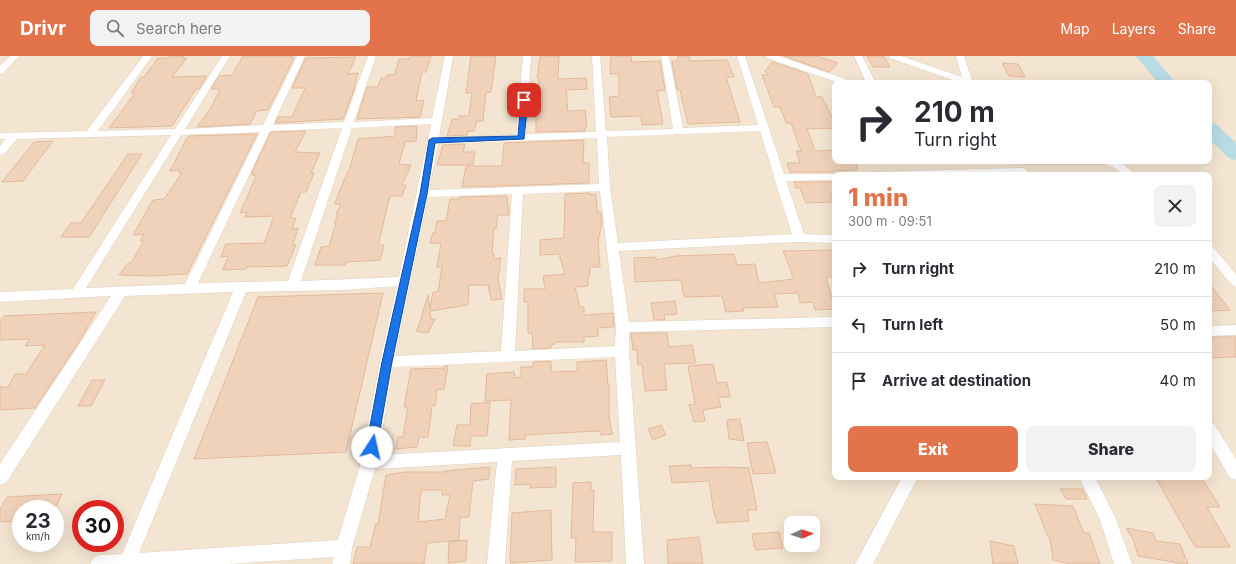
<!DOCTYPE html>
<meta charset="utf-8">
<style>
:root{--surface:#fff;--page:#f2f2f3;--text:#2b2b33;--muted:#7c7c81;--line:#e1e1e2;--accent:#e3734a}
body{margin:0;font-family:Inter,sans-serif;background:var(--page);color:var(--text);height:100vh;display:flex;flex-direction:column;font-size:15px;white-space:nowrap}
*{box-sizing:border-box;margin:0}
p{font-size:13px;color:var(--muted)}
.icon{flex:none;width:22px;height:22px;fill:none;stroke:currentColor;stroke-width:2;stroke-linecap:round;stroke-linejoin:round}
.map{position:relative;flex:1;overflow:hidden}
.details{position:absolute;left:832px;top:116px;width:380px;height:308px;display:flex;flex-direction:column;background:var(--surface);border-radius:8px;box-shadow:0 4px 16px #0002}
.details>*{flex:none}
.guide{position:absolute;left:832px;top:24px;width:380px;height:84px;border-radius:8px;box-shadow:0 4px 16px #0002;background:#fff;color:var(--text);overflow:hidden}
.needle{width:26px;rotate:88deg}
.tools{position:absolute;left:784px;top:460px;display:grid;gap:8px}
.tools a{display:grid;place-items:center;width:36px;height:36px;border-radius:8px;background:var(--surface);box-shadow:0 4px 16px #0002;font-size:20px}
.speed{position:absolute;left:12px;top:444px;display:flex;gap:8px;font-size:20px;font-weight:700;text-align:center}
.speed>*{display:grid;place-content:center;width:52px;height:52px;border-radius:50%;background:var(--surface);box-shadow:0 4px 16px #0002;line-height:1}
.speed small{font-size:10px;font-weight:400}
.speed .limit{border:6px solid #d22;background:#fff;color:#111}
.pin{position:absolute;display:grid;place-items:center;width:34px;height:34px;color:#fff;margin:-17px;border-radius:8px;box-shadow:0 2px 6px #0006}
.me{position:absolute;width:44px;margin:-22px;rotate:10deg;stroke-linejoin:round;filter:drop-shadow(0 0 3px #0008)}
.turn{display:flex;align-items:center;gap:14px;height:84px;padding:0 16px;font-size:18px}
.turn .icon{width:52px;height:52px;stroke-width:2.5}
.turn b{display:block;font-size:28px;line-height:34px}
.round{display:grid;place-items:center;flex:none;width:42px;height:42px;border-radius:8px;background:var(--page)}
.head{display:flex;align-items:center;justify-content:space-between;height:68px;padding:0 16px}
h1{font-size:24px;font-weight:800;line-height:30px;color:var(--accent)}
.cta{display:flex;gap:8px;margin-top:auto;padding:8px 16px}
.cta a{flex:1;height:46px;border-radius:8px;background:var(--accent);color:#fff;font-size:16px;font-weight:800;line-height:46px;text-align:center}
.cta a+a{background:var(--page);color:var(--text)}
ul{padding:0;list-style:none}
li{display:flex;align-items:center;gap:12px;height:56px;padding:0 16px;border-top:1px solid var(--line)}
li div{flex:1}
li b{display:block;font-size:15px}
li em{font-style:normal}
header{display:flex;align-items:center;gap:24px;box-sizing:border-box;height:56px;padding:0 20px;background:var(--accent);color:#fff}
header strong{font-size:19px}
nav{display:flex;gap:22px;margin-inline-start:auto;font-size:14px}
.search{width:280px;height:36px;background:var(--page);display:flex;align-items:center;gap:10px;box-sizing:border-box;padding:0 14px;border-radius:8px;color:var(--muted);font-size:15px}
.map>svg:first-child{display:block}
.residential{fill:#f3e5d1;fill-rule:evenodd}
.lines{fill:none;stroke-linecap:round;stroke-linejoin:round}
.river{fill:#b8dce4;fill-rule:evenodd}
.building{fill:#f0d2bb;stroke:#e2ba9b;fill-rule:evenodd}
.minor-casing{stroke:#dfcfbe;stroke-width:1}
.minor{fill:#fff;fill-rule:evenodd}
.route{fill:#1a73e8;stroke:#114b97}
</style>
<header>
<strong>Drivr</strong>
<div class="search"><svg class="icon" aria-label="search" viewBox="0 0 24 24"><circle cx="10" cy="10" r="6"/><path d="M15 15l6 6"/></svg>Search here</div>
<nav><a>Map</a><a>Layers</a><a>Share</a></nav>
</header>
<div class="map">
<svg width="1236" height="508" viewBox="0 0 1236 508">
<rect width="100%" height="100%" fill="#fcf3e2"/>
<path class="residential" d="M0,0H1236V508H0ZM835,27H1209V105H835ZM835,119H1209V421H835ZM21,453H55V487H21ZM81,453H115V487H81ZM791,467H813V489H791Z"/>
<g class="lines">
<path class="river" d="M1136,0H1153L1176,27H1158Z
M1209,66L1216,68L1236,87V104L1229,102L1209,83Z"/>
</g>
<path class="building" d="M170,0H184L182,2H187L172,21L207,20L199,33H196L172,70L109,72L135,37H131L141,21H144L158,2H169Z
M243,0H293L292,2H294L268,54L257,55L250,68L197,71L212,50L220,33H211L219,20L232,19Z
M410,0H431L426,16H422L416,45L424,44L420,61L357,63L367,31H378L381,22H386L387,19L395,18L399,3H409Z
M471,0H496L491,36L486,37L483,65H477L474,75H468L467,79L447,80L452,63H459V60H469L472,37H466Z
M540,0H559L558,23L586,22L587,33L566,34L568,55L585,54L587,71H585V75L536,76V61H532V45H537L539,22H537Z
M611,0H631L632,6L660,5L665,34L657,35L663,68L642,69L641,60L611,61L609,41L619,40V18H610Z
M678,0H689L690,5L727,4L734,21H726L740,66L688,68L680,34H677L672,5H678Z
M784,0H817L838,7L829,16Z
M867,0H884L890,11H873Z
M356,1L348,18L358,17L354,31H355L343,63L275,67L278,61H292L305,32H292L306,2Z
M773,6L808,18L816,41H822L835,67V72L807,73L815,95L835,94V105H857V114L835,115V116H790L787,107H800L796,95H801L791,67H786L780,51H774L762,19H768L765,15Z
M1002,7L1018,8L1025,21L1009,20Z
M417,70L416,85L405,86L399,108L411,109L402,129H406L402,140H391L389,144L378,189H384L380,204L346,206L345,209H315L321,191L329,190L336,167H334L338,158H336L341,148H335L340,134L348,115H349L358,83L395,80V71Z
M306,75L295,96L320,97L311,117H314L306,136H301L290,162H296L292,173L298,172L293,189H296L287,210L247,211L246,213L223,214L228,200L221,201L226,188L264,187L274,160L245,161L247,156L240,157L256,120L251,118L271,76Z
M257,78L187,218L152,220L119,219L128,207H131L144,185H140L144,178L133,179L153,144L164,143L182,117H179L180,114L170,115L188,80Z
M584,84L583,107H589V127L462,131L466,110H502L504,87Z
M53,85L23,125L2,126L34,86Z
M465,88L463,96H475L473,109H437L443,89Z
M128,98H142L89,181H61L71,167H81Z
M794,126H835V137H830L833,146L806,147L800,132H796Z
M590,137V139L596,138L597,156H601L602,165L598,186L600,211H590V220H588V230L575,231L580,251H584V259L613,257L614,271L598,272V280L584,281V286H555V288L551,289V292L533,293L532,277H528V246H524V233H545L543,220L565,218L559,198L540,199V184L564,182L565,138Z
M507,140L509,159H498L496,172H494L492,198H494V203L501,202L498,223L502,243L491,244L488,229H469L468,249L430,255L431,263H435L428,277L416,275L419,269L428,239L430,253L433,236H438L442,211H437L441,187H430L433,177H435L437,165H446L450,143H460V141Z
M835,194V221H826L835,253L815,254L813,246L800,247L798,237L774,238L778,251L743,252L744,255L726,256L722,240L684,241L681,224L635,226L634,202L656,201V204L676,200L734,198L737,209L755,208L759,227L794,223L783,195Z
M1209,227L1230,254L1209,255Z
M383,237L346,396L194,403L258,241Z
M675,245L677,258L664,259L665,264H654L651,247Z
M96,256L79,286L35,352L0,354V331H8L15,318H26L45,289L25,290L30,283L0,284V265L4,260Z
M631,277H667L669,291L692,289L696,307L664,308L667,334L645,335L642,309H638L637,294H633Z
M1209,281H1236V301L1209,302Z
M606,304L608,328H609V361L612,378L601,379L600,375L578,376L525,379V383L509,384L511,344L485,345L487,318L514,316L515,322L521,321V311H533V306L551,305V316L577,315V306Z
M713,308L717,327L727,326L730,341H718L721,351L703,354L705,365L694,366L689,349L695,348L688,310Z
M445,310H448L444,333L437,334L435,350H432L428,381H419L417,391L396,393L398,381H403L408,351H404L411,313L443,312V314Z
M92,324H105L91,350H78Z
M490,346L487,380H471L470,390H453L457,369H470L471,348Z
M740,363L744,385L729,383L727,364Z
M661,369L666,379L653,384L648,373Z
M767,386L776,417L753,418L747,387Z
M691,409V412L726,411L749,412L757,454H747L749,465L717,467L715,458H714L709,425L672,427L669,410Z
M490,411L489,423L473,425L469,461H460L459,484L427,487L424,508H353L357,491H370L376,468H378L386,419L405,416H444V415ZM421,434H442V439H450L445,463L418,466Z
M556,411V431L530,432V428L515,429L516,413Z
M1165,421H1201L1220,451H1207L1230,491H1195L1157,424L1166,423Z
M591,426V434H594L593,476H612V505L575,506L576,482H571L573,427Z
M1060,433H1082L1087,443H1066Z
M62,438L55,453H21V465L0,466V453L7,441Z
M1035,448L1073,450L1084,477H1089L1100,508H1070L1053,504L1050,482L1048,481Z
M551,454L552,504L510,507L512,457Z
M1126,472L1153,477L1156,485L1180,488L1188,508H1175L1174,506L1138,500L1133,483Z
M779,476L783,492L755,494L752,478Z
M699,481L703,508H668L667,484Z
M467,484L466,505L448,507L449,486Z
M990,485L1014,490L1018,508H993Z"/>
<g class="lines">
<defs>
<path id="minor" d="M10,0H19L3,17L0,18V10Z
M143,0H152L98,75L175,73L222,0H230L185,73L263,69L297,0H305L273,69L344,66L368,0H376L354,66L432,62L445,0H453L439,82L516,79L523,0H531L526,78L596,76L592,0H600L606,75L673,73L661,0H669L683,72L758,69L737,0H745L784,118H835L839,119H835V124L786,125L804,178L835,179V187L799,186L619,195L629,266L835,261V271L629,276V295L644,508H626L621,399L512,405L505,508H487L497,406L375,413L352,492L350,508H332L334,501L228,508H90L93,502L99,499L122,498L233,236L125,240L6,427L0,429V408L111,240L0,246V236L73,233L171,79L17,83L4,98L0,99V90L6,83H0V77L87,75ZM431,68L399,221L301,225L352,72ZM342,72L288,225L198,227L270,75ZM760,75L774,120L773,122L775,125L792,178L618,187L610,131L607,81ZM260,76L185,228L86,232L181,79ZM597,82L599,128L429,134L438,88ZM600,135L616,271L615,290L515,295L523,138ZM512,138L501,295L395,300L428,141ZM397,230L380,306L361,406L338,484L139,497L246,236L344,234ZM615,301L620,386L378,399L393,311Z
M766,0H779L851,25L853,27H839L767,2Z
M854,0H862L876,27H866Z
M889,0H901L962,21L956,0H964L973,27H961L890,2Z
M1010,105H1117L1122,107L1136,119C1120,119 1120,113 1105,108H1015Z
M1022,112L1026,113L1027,115L1026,117L998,119H869L874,116Z
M1209,190L1213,191L1236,218V231L1232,229L1209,202Z
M1236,269V279L1209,280V270Z
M1209,367L1214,368L1236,403V424L1230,422L1209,386Z
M902,421H918L873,508H855Z
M1079,421H1095L1116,463L1132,508H1114L1100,464Z"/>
</defs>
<use href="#minor" class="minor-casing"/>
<use href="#minor" class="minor"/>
</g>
<path class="route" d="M524,42L528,44L524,83L435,87L427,138L392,306L377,391L375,395L372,396L368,395L366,391L382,306L420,138L429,84L432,82L518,80L521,44Z"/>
</svg>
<div class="tools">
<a><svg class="needle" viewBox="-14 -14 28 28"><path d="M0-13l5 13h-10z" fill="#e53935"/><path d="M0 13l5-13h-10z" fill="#7c7c81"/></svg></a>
</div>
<div class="speed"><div>23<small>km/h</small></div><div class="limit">30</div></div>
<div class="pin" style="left:524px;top:44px;background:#d93025"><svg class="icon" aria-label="arrive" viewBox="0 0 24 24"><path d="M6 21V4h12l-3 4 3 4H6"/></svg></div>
<svg class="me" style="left:372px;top:391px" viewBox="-20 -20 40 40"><circle r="19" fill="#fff"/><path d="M0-13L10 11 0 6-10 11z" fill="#1a73e8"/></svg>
<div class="guide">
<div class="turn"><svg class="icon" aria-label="right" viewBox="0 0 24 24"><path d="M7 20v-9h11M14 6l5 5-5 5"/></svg><div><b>210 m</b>Turn right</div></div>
</div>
<section class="details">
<div class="head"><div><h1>1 min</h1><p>300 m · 09:51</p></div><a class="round"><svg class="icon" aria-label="close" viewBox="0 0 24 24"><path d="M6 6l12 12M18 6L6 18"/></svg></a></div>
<ul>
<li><svg class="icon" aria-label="right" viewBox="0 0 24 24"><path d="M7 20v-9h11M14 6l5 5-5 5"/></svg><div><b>Turn right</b></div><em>210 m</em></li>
<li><svg class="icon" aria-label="left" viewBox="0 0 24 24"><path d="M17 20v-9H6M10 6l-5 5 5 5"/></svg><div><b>Turn left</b></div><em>50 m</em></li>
<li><svg class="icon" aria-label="arrive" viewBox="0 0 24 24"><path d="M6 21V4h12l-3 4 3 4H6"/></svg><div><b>Arrive at destination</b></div><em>40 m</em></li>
</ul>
<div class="cta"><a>Exit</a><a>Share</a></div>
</section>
</div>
